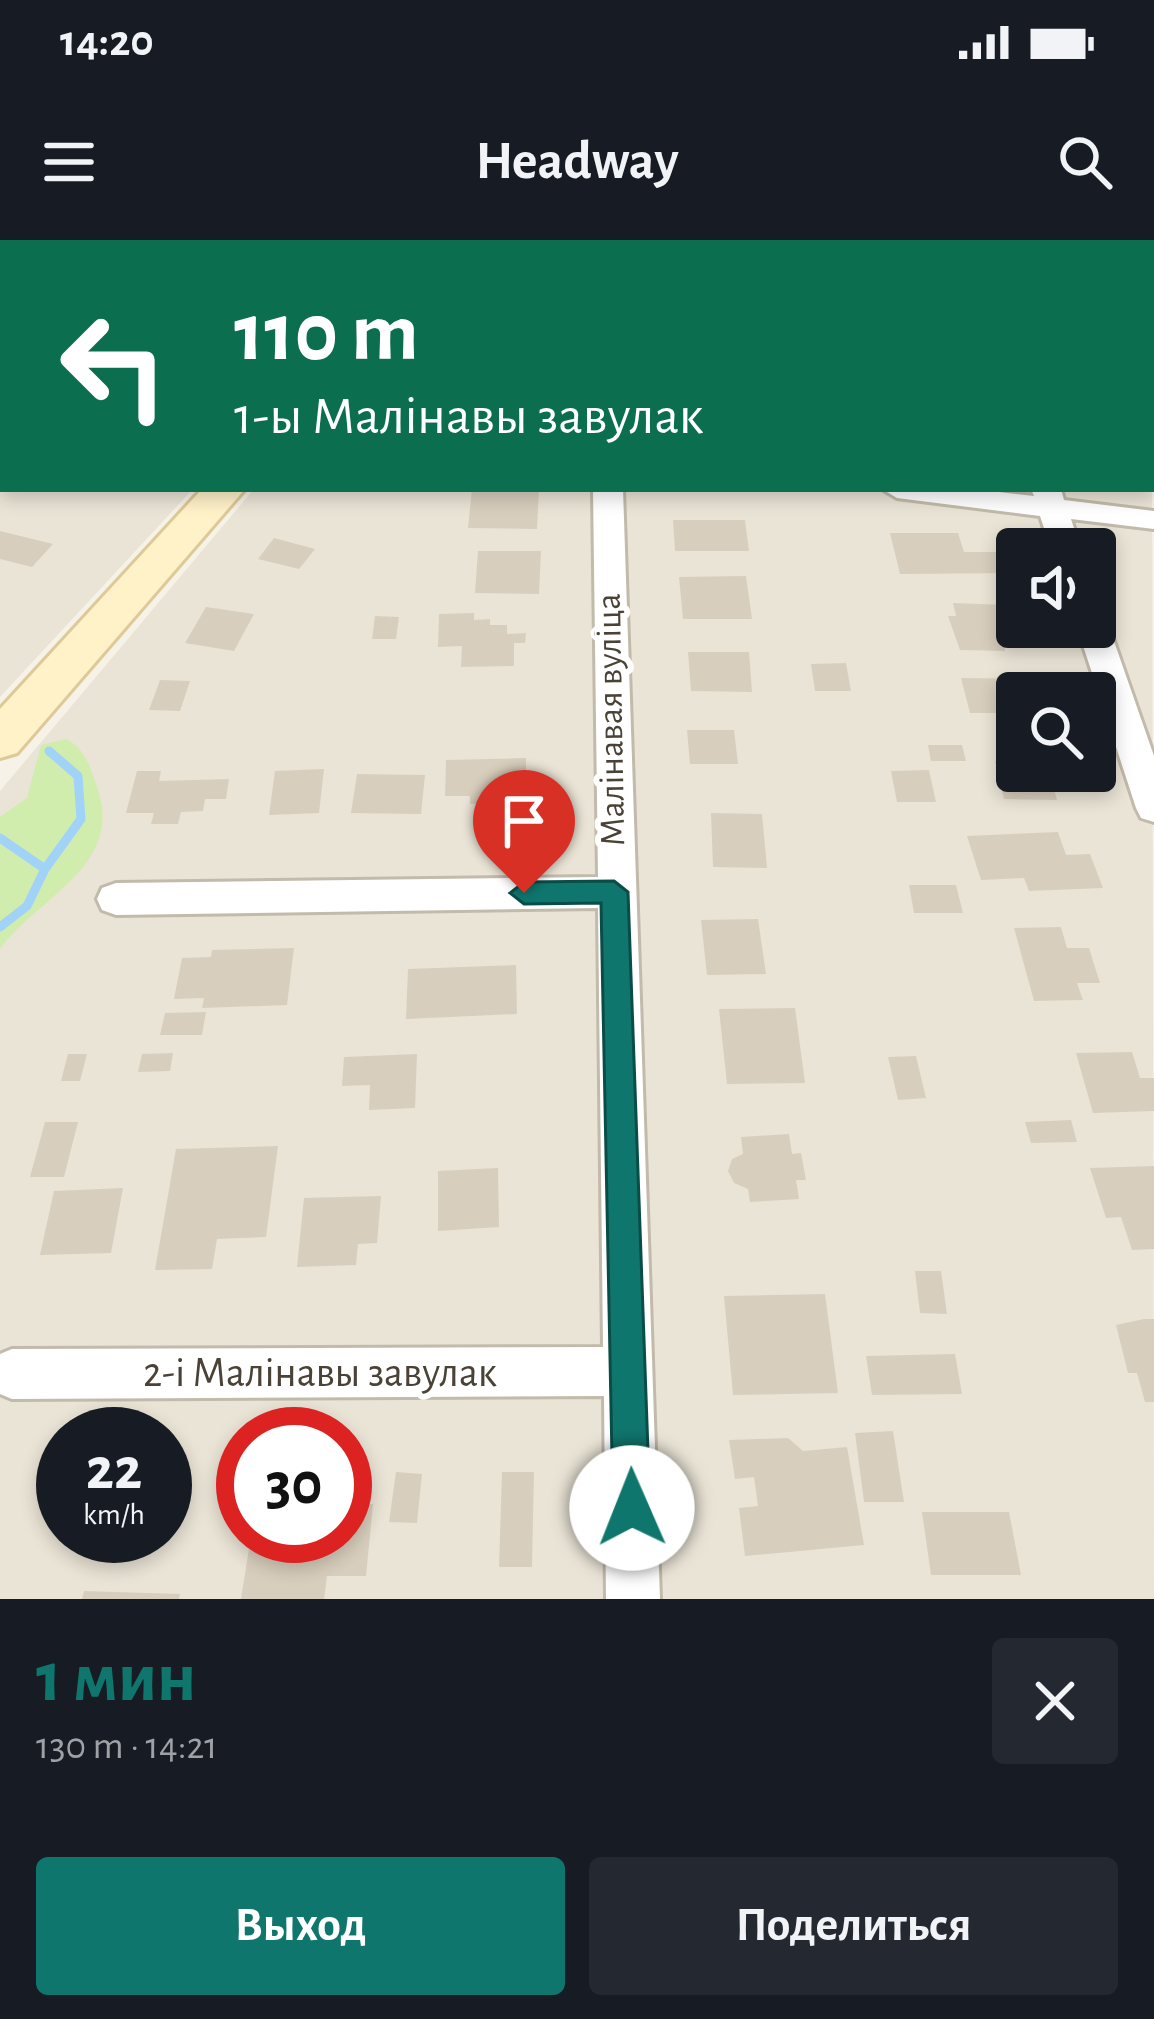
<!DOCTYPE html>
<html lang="ru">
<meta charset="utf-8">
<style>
:root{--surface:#171b24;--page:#242831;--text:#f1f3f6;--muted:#9ea1a6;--accent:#0f766e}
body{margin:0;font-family:"Alegreya Sans",sans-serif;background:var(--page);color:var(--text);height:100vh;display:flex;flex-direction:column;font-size:45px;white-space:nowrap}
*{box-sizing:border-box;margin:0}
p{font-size:39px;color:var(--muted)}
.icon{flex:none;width:66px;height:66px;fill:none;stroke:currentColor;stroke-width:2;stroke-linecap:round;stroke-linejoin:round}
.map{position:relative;height:1359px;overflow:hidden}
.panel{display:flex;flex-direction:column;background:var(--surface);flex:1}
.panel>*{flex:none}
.banner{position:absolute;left:0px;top:0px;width:1155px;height:252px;box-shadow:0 6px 18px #0003;background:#0b6e4f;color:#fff;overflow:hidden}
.buttons{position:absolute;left:996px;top:288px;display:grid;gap:24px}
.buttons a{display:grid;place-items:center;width:120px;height:120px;border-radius:12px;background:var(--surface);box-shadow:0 6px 18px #0003;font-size:60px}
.speed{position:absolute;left:36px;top:1167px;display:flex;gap:24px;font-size:60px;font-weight:700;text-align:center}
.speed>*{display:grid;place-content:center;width:156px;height:156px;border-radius:50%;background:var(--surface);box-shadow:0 6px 18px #0003;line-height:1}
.speed small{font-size:30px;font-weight:400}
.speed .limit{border:18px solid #d22;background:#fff;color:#111}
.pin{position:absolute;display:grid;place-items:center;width:102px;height:102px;color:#fff;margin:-123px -51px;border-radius:50% 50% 50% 0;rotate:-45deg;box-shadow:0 0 12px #0007}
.pin .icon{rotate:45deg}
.me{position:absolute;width:132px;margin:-66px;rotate:359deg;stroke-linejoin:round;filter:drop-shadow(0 0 9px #0008)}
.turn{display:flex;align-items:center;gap:42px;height:252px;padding:0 36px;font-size:54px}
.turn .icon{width:156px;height:156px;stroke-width:2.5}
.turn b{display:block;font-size:84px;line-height:102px}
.round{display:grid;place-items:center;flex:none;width:126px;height:126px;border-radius:12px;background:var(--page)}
.summary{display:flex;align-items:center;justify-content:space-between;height:204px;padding:0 36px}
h1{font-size:72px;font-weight:600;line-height:90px;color:var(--accent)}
.cta{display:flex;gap:24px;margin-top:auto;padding:24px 36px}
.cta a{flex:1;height:138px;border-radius:12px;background:var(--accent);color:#fff;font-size:48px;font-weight:600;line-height:138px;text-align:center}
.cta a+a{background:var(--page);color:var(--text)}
.status{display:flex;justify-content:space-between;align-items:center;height:84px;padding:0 60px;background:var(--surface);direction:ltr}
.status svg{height:33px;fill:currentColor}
header{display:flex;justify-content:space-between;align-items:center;height:156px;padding:0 36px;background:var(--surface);font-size:54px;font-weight:600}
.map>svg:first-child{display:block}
.residential{fill:#eae4d6;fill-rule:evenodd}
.green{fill:#d0edae}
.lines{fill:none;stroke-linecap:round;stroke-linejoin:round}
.stream{stroke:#a0d3f7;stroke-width:9}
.building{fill:#d8cebd}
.street-casing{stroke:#c2baaa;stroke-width:6}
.secondary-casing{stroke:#ddca96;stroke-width:6}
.street{fill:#fff;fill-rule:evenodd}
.secondary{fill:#fff2c9;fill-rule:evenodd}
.route{fill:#0f766e;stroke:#0a4d48;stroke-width:3}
.labels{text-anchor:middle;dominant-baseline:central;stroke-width:12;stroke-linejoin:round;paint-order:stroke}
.street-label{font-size:36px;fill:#4a4236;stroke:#fff}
.near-street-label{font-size:42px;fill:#4a4236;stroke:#fff}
</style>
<div class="status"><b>14:20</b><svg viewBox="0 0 49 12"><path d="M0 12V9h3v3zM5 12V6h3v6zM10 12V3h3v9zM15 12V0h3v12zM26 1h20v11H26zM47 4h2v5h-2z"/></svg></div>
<header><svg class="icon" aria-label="menu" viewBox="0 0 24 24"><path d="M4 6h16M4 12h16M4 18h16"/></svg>Headway<svg class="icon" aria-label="search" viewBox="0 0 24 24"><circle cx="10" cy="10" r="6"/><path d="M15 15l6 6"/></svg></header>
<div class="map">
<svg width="1154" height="1359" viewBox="0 0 1154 1359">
<rect width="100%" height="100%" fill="#f6f2e8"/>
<path class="residential" d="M0,0H423L3,3V249H193L0,457Z
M468,0H1049L1051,3H466Z
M1152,151L1154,1359H0V551L254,249H1152ZM1017,309H1095V387H1017ZM1017,453H1095V531H1017ZM63,1194H165V1296H63ZM243,1194H345V1296H243Z"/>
<path class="green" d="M66,499C84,508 89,524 96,544C127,625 40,655 0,709V577L27,558L41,505Z"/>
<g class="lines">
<path class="stream" d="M0,598L45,629L27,666L0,687
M45,629L81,579L78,536L49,511"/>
</g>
<path class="building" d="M472,249H539L537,289L468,288Z
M673,280H745L749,311H675Z
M0,291L53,304L32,327L0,319Z
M890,293H958L964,312H1007L1014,333L900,334Z
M274,298L315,309L299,329L258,319Z
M478,311H541L539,354L475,353Z
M746,336L752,379H683L679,337Z
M953,363L1008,365L1013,383L999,382L1005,411L960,410L948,376H956Z
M206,367L254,374L234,411L185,403Z
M474,373V380L490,379V385H507V394L526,393L525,403H514V426L461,427L462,406L438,407L439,374Z
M375,376L399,377L396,399H372Z
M688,412H749L752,452L691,451Z
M846,423L851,451H815L811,424Z
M961,438L1029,439L1034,453H1017V473H970Z
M160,440L190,441L180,471L149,470Z
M687,490H734L738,524H690Z
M928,505H962L966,521H931Z
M526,518V562L470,564V556H445L446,520Z
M995,521H1017V531H1049L1057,560L1004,559Z
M324,529L319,573L269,575L275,531Z
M929,530L936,562H897L891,531Z
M137,531H161L159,541L229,539L226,559H205L203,571L181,572L178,584H151L154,573H126Z
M357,534L425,535L421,574L351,573Z
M711,573L762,574L767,628L713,627Z
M1058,592L1066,615L1090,614L1103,648L1029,651L1024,638L981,640L967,596Z
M909,645H956L963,673H914Z
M758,679L766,734L707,735L701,680Z
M1061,687L1067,708H1089L1100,743H1077L1083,760L1034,761L1014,688Z
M294,708L287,765L202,768L204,758L174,759L182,718L211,717L212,710Z
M516,725L517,774L406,779L408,729Z
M795,768L805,843L727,844L719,769Z
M206,772L202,795H160L165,773Z
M1132,812L1140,838H1154V871L1093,873L1076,813Z
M173,813L170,831L138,832L142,814Z
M68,814H87L80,841H61Z
M417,814L415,868L369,870L370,845L342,846L344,817Z
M916,816L926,858L898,860L888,817Z
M1071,880L1077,902L1031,903L1025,882Z
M45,882H78L64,937H30Z
M789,894L792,914L801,913L806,940H796L799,959L750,962L748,949L734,943L728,931L732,919L743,914L741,897Z
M278,906L266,997L217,999L212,1029L155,1030L176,909Z
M1154,926V1009L1132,1010L1121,977L1106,978L1090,928Z
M498,928L499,987L438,991V931Z
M123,948L111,1013L40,1015L54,951Z
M381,956L377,1003L358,1004L356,1025L297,1027L304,958Z
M915,1031H941L947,1074L920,1073Z
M825,1054L838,1153L733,1155L724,1056Z
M1144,1079H1154V1162H1145L1137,1133H1128L1116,1085Z
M955,1114L962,1154L872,1155L866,1116Z
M893,1191L904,1262H864L855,1193Z
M788,1198L803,1211L847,1207L864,1305L745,1316L739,1268L758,1266L754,1237L735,1239L729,1200Z
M396,1232L422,1234L417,1283L389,1282Z
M502,1232H534L532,1327H499Z
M345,1264H373L366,1336H327L324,1359H241L251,1296H345Z
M922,1272H1009L1021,1335H931Z
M84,1351L180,1354L179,1359H82Z"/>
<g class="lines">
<defs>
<path id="street" d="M604,0H628L603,3Z
M977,0H1001V3H977Z
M0,119L3,120V136L0,135Z
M593,249H623L660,1359H606L604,1156L12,1159L0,1154V1114L12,1109L603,1107L598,668L116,675L102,670L97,659L102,648L116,643L598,637Z
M882,249H973L1034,256L1031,249H1061L1064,260L1154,271V289L1071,279L1081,309H1051L1040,276L897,258Z
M1095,376L1109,387L1154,516V582L1141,578L1136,568L1077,387H1095Z"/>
<path id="secondary" d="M202,249H245L17,513L0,518V469Z"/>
</defs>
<use href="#street" class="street-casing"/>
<use href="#secondary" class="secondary-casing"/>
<use href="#street" class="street"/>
<use href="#secondary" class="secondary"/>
</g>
<path class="route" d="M614,641L628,652L650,1268L644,1281L632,1286L619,1281L613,1268L601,663L524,664L510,653L524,642Z"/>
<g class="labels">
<g class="street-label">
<text transform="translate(611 480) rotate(-91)">Малінавая вуліца</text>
</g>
<g class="near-street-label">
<text x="320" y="1133">2-і Малінавы завулак</text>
</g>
</g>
</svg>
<div class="buttons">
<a><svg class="icon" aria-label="sound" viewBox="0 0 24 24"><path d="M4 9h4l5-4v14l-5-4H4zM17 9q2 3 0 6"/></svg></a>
<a><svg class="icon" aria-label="search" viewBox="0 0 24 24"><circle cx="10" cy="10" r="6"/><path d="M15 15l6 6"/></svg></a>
</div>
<div class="speed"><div>22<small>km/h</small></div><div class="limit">30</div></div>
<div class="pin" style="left:524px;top:653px;background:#d93025"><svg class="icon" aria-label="arrive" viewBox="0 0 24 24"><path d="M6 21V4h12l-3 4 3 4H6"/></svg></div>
<svg class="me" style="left:632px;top:1268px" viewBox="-20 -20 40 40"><circle r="19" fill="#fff"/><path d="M0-13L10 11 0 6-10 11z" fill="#0f766e"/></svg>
<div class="banner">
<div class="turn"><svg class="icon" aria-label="left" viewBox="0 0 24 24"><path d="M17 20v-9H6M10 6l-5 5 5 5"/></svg><div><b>110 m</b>1-ы Малінавы завулак</div></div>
</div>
</div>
<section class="panel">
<div class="summary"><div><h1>1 мин</h1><p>130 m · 14:21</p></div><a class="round"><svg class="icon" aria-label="close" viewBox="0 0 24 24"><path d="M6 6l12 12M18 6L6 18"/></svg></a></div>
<div class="cta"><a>Выход</a><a>Поделиться</a></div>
</section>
